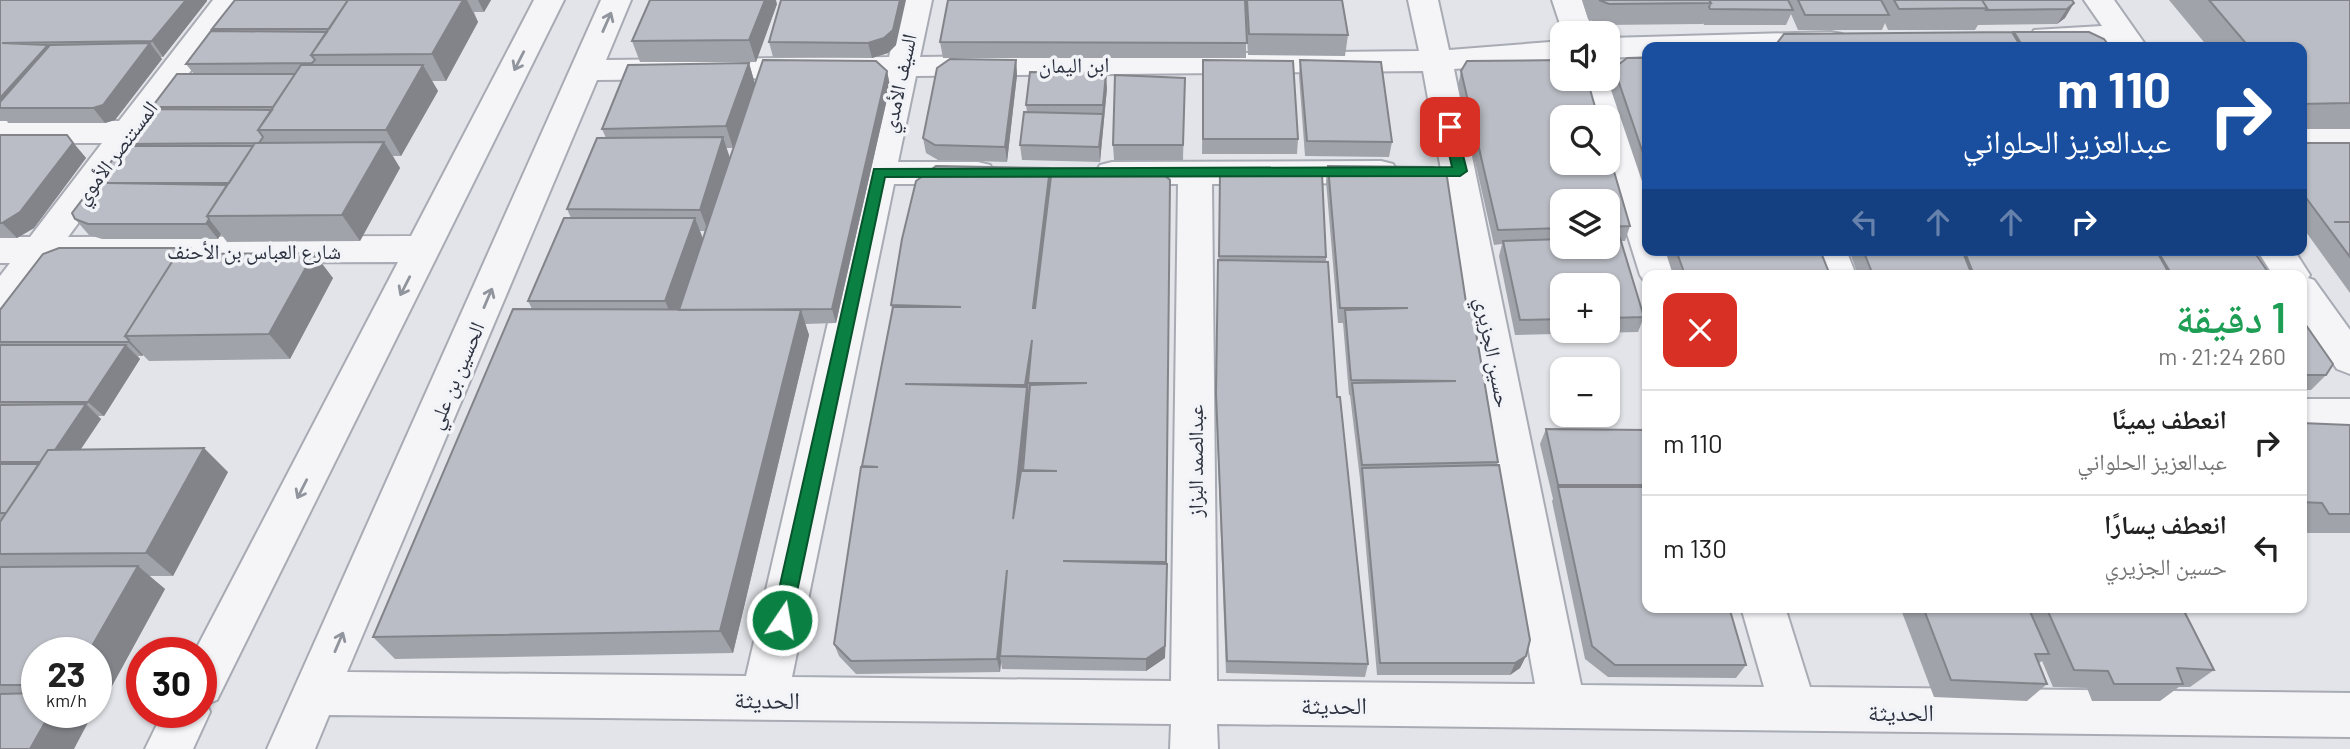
<!DOCTYPE html>
<html lang="ar">
<meta charset="utf-8">
<style>
:root{--surface:#fff;--page:#f2f2f2;--text:#222;--muted:#767676;--line:#e0e0e0}
body{margin:0;font-family:Barlow,"Noto Naskh Arabic",sans-serif;background:var(--page);color:var(--text);direction:rtl;height:100vh;display:flex;flex-direction:column;font-size:26px;white-space:nowrap}
*{box-sizing:border-box;margin:0}
p{font-size:23px;color:var(--muted)}
.icon{flex:none;width:38px;height:38px;fill:none;stroke:currentColor;stroke-width:2;stroke-linecap:round;stroke-linejoin:round}
.map{position:relative;flex:1;overflow:hidden;direction:ltr}
.details{position:absolute;left:1642px;top:270px;width:665px;height:343px;display:flex;flex-direction:column;background:var(--surface);border-radius:14px;box-shadow:0 2px 5px #0004;direction:rtl}
.details>*{flex:none}
.guide{position:absolute;left:1642px;top:42px;width:665px;height:214px;border-radius:14px;box-shadow:0 2px 5px #0004;direction:rtl;background:#1a4fa0;color:#fff;overflow:hidden}
.tools{position:absolute;left:1550px;top:21px;display:grid;gap:14px}
.tools a{display:grid;place-items:center;width:70px;height:70px;border-radius:14px;background:var(--surface);box-shadow:0 2px 5px #0004;font-size:35px}
.speed{position:absolute;left:21px;top:637px;display:flex;gap:14px;font-size:35px;font-weight:700;text-align:center}
.speed>*{display:grid;place-content:center;width:91px;height:91px;border-radius:50%;background:var(--surface);box-shadow:0 2px 5px #0004;line-height:1}
.speed small{font-size:18px;font-weight:400}
.speed .limit{border:10px solid #d22;background:#fff;color:#111}
.pin{position:absolute;display:grid;place-items:center;width:60px;height:60px;color:#fff;margin:-30px;border-radius:14px;box-shadow:0 4px 10px #0006}
.me{position:absolute;width:77px;margin:-38px;rotate:12deg;stroke-linejoin:round;filter:drop-shadow(0 0 5px #0008)}
.turn{display:flex;align-items:center;gap:24px;height:147px;padding:0 21px;font-size:32px}
.turn .icon{width:91px;height:91px;stroke-width:2.5}
.turn b{display:block;font-size:49px;line-height:60px}
.lanes{display:flex;align-items:center;height:66px;padding:0 21px;background:#0003;justify-content:center;gap:35px;direction:ltr}
.lanes .off{opacity:.35}
.round{display:grid;place-items:center;flex:none;width:74px;height:74px;border-radius:14px;background:var(--page)}
.summary{display:flex;align-items:center;justify-content:space-between;height:119px;padding:0 21px}
h1{font-size:42px;font-weight:600;line-height:52px;color:#1e9e55}
ul{padding:0;list-style:none}
li{display:flex;align-items:center;gap:21px;height:105px;padding:0 21px;border-top:2px solid var(--line)}
li div{flex:1}
li b{display:block;font-size:26px}
li em{font-style:normal}
.map>svg:first-child{display:block}
.lines{fill:none;stroke-linecap:round;stroke-linejoin:round}
.minor-casing{stroke:#a8abb3;stroke-width:4}
.minor{fill:#f5f5f8;fill-rule:evenodd}
.wall{fill:#a0a3a9;fill-rule:evenodd}
.shaded-wall{fill:#82848a}
.building{fill:#babdc5;stroke:#82848a;stroke-width:2;fill-rule:evenodd}
.oneway{stroke:#90949c}
.route{fill:#0b8043;stroke:#07532c;stroke-width:2}
.labels{text-anchor:middle;dominant-baseline:central;stroke-width:7;stroke-linejoin:round;paint-order:stroke}
.street-label{font-size:21px;fill:#2c3240;stroke:#f2f3f7}
.near-street-label{font-size:24px;fill:#2c3240;stroke:#f2f3f7}
</style>
<div class="map">
<svg width="2350" height="749" viewBox="0 0 2350 749">
<rect width="100%" height="100%" fill="#e2e4e9"/>
<g class="lines">
<defs>
<path id="minor" d="M213,0H243L68,237L411,236L534,0H564L217,700L207,704L210,712L193,749H145L163,712H201V653H194L398,262L49,263L13,312L0,316V276L10,263H0V237H30L102,143H0V121H119Z
M601,0H631L606,60L889,57L902,0H932L920,57L1419,51L1408,0H1438L1449,50L1563,41V61L1454,69L1581,685L1764,687L1741,607H1785L1810,687L2350,693V737L1217,724L1218,749H1170L1171,724L329,715L315,749H267ZM1423,71L1535,684L1217,681L1212,184L1381,183L1393,180L1398,172L1393,164L1381,161L1112,162L1100,165L1095,173L1100,181L1112,184H1178L1171,681L792,677L894,184H978L990,181L995,173L990,165L978,162H898L916,76ZM885,77L746,676L347,672L597,80Z
M1552,0H1582L1593,33H1563Z
M2084,0H2114L2147,47L2034,44L2030,37L2034,30L2102,26Z
M1831,32L1842,34L1846,41L1842,47H1647V56L1608,58V38Z
M1608,77L1647,188V250H1668L1676,275H1647V285L1640,275L1605,163H1608V117H1590L1578,79Z
M2301,128H2350V150H2301Z
M1810,250H1846L1856,275H1820Z
M2257,250H2294L2310,275L2308,278L2314,280L2350,330V374L2337,369L2301,318V275H2273Z
M2301,399H2350V431H2301Z"/>
</defs>
<use href="#minor" class="minor-casing"/>
<use href="#minor" class="minor"/>
</g>
<path class="wall" d="M0,0H207V1L163,57H160L162,59L115,120L105,123H8L7,121H0Z
M235,0H491L484,12H474L478,22L446,81H432L438,91L401,156H393L400,168L360,241L227,242L221,234L218,239H102L89,235L75,219L127,146L125,144L154,109L152,107L194,74L186,64L214,31L212,29Z
M781,0L896,45L888,53L872,58L773,57L769,42Z
M948,0H1342L1348,35L1345,56L1248,55L1246,22V58H943L940,42Z
M1582,0H2072L2065,18L2057,24L1978,25L1975,30H1888L1885,23L1882,30H1798L1791,14L1786,25H1704L1703,23V24L1602,25L1588,19Z
M2169,0H2350V129H2301V47H2208Z
M777,4L756,62H640L632,41Z
M1647,58V196L1609,84L1614,68Z
M1016,60L1017,75L1007,162L938,160L926,153L923,138Z
M1203,60L1298,139L1297,154H1202Z
M1300,60L1392,142L1389,157L1305,156L1299,76Z
M1563,60V79H1587L1598,117H1563V163H1608V151L1630,226L1625,241H1621L1644,317L1638,332L1515,335L1499,256L1502,244L1494,245L1458,86L1461,71L1467,61ZM1563,201H1608V247H1563ZM1563,285H1608V331H1563Z
M749,63L755,84L733,148H726L730,158L887,71L890,86L836,323L805,324L809,335L733,653L395,659L373,637L532,309L528,301L571,218L567,209L606,138L602,129ZM700,231H705L703,239Z
M1185,78L1183,160H1114L1113,145Z
M1107,88L1100,162L1022,160L1020,145L1027,112L1026,105Z
M0,135L80,151L86,158L34,228L17,238H0Z
M2301,143H2350V293L2301,225Z
M1328,166L1467,309L1498,462L1497,465L1526,656L1520,668L1510,675H1377L1360,479L1350,395H1349L1343,323H1338L1326,181Z
M1050,168L1051,177L1158,169L1167,577L1165,658L1146,671L1002,669L1001,662L1000,672L856,674L839,656L834,644L862,466L892,309L891,305ZM1026,437L1023,471H1022Z
M1220,173L1326,257V262L1337,397L1368,664L1365,677L1226,673L1216,408Z
M1665,250H1820L1830,275H1673Z
M1849,250H2253L2270,275H1858Z
M195,254L333,278L290,359L149,361L143,355L142,356H138L140,359L104,416H98L101,419L80,450L228,472L173,576H149L165,589L101,706H96V653H37V712L93,713L0,749V310Z
M2301,318L2326,375L2311,390H2301Z
M2301,423L2350,425V533H2305L2301,527Z
M1546,429L1647,430V607L1746,665L1736,678L1608,677L1585,659L1552,501L1553,499L1540,444Z
M1900,607H2182L2214,670L2190,687H2179L2160,701H2092L2087,688L2053,687L2042,661L2039,663L2047,684L2027,701L1934,697Z"/>
<path class="shaded-wall" d="M186,0H207V1L163,57L152,41Z
M463,0H467L478,22L446,81L432,54Z
M478,0H491L484,12Z
M765,0H776L777,4L756,62L749,40Z
M900,0H906L896,45L888,53L872,58L868,43Z
M2074,3L2065,18L2057,24L2067,9Z
M150,43L162,59L115,120L105,123L93,108Z
M48,45L60,60L0,108V98Z
M1016,60L1017,75L1007,162L1005,147Z
M749,63L755,84L733,148L726,126Z
M423,65L438,91L401,156L386,130Z
M887,71L890,86L836,323L832,309Z
M1106,73L1107,88L1100,162L1099,147Z
M67,135L86,158L34,228L17,238L2,223Z
M723,137L730,158L708,231L700,210Z
M384,142L400,168L360,241L342,215Z
M1050,168L1052,183L1035,323L1033,308Z
M695,218L703,239L674,322L665,301Z
M209,219L221,234L218,239L206,224Z
M190,248L202,263L132,336Z
M314,253L333,278L290,359L269,334Z
M801,310L809,335L733,653L720,631Z
M129,340L143,355L142,356L128,342Z
M1032,340L1028,383L1029,401L1016,533L1013,519L1027,394L1025,385Z
M126,345L140,359L104,416L88,402Z
M86,404L101,419L63,476L47,462Z
M204,448L228,472L173,576L146,553Z
M138,566L165,589L101,706L96,703V653H88Z
M1007,570L1000,656L1001,662L1000,672L997,659Z
M1167,577L1165,658L1146,671V659Z
M1526,656L1520,668L1510,675L1515,663Z
M51,712H91L93,713L74,749H30Z"/>
<path class="building" d="M0,0H186L152,41L2,43L48,45L0,98Z
M235,0H348L329,29H212Z
M348,0H463L432,54L311,55Z
M650,0H765L749,40L632,41Z
M781,0H900L893,30L884,38L868,43L769,42Z
M948,0H1245L1247,43L940,42Z
M1247,0H1342L1348,35L1249,34Z
M1599,0H1709L1711,3L1609,4Z
M1709,0H1788L1793,10L1710,9L1709,7L1711,3Z
M1798,0H1881L1889,15H1805Z
M1894,0H1982L1987,8L1899,9Z
M1982,0H2072L2074,3L2067,9L1986,10L1987,8Z
M2209,0H2350V103L2301,104V47H2249Z
M211,31L327,32L311,55L315,60L312,63L186,64Z
M2012,32L2021,47H1774L1784,34Z
M2014,32H2089L2104,39L2110,47H2023Z
M150,43L103,105L93,108H0V102L50,45Z
M1627,58H1647V165L1614,68Z
M950,59L1016,60L1005,147L935,145L923,138L937,68Z
M763,60L876,61L887,71L832,309L679,310Z
M1203,60L1293,61L1298,139H1203Z
M1300,60L1381,62L1392,142L1307,141Z
M1563,60V79H1587L1598,117H1563V163H1608V151L1630,226L1608,227V201H1563V228L1498,230L1461,71L1467,61Z
M749,63L726,126L602,129L628,65Z
M301,65H423L386,130H258Z
M1030,72L1106,73L1103,105H1026Z
M177,74H295L273,107H152Z
M1115,75L1185,78L1183,145H1113Z
M151,109L272,110L258,130L263,137L259,143L125,144Z
M1024,112L1103,114L1099,147L1020,145Z
M0,135H67L73,143L20,212L2,223H0Z
M723,137L700,210L567,209L597,138Z
M384,142L342,215L207,216L255,143Z
M2301,143H2350V222H2334H2350V257L2301,191Z
M123,146H253L229,183H107L227,185L207,216L209,219L206,224H88L75,219L72,213Z
M936,166L1050,168L1033,308H1035L1052,168L1158,169L1170,180L1166,562L1063,561L1167,564L1165,646L1146,659L1000,656L1007,570L997,659L851,661L834,644L861,467H878L862,466L893,307H961L891,305L902,239L916,181ZM1032,340L1028,383H1087L1030,385L1023,470L1057,471H1021L1013,519L1027,387L905,384L1025,385Z
M1328,166L1433,167L1447,177L1467,309H1472L1498,462L1362,465L1352,383L1456,381L1351,380L1345,310L1408,308H1340Z
M1220,173L1322,174L1326,257L1219,256Z
M564,218H695L665,301H528Z
M1608,238H1620L1644,317L1608,318V285H1563V319L1520,320L1503,241L1563,239V247H1608Z
M59,248H190L186,254H177L125,336L129,340L128,342H0V310L43,254Z
M1676,250H1820L1830,275H1685Z
M1863,250H1962L1972,275H1873Z
M1964,250H2156L2170,275H1974Z
M2157,250H2253L2270,275H2172Z
M314,253L269,334L125,336L177,254Z
M1218,260L1328,262L1337,397H1340L1368,664L1227,661L1216,394Z
M513,309L801,310L720,631L373,637Z
M2301,318L2333,364L2326,375H2301Z
M0,345H126L88,402H0Z
M86,404L55,450H48L40,462H0V405Z
M2301,423L2350,425V514H2329L2322,503L2301,502Z
M1546,429L1647,430V485H1558Z
M204,448L146,553L0,554V522L48,450Z
M0,464H39L6,513H0Z
M1499,465L1530,640L1526,656L1515,663H1380L1362,468Z
M1558,487H1647V607H1729L1746,665H1615L1592,646Z
M138,566L88,653H37V685H0V567Z
M1923,607H2028L2049,654H2035L2047,684L1951,680Z
M2046,607H2182L2214,670L2177,668L2183,684H2114L2108,671L2074,670Z
M37,693V712H51L30,749H0V694Z"/>
<defs><path id="oneway-shaft" d="M-6 0H5M1.5-3L5.5 0L1.5 3" fill="none" stroke-width="1.6" stroke-linecap="round" stroke-linejoin="round" transform="scale(1.75)"/></defs>
<g class="oneway">
<use href="#oneway-shaft" transform="translate(607 22) rotate(-66)"/>
<use href="#oneway-shaft" transform="translate(519 61) rotate(117)"/>
<use href="#oneway-shaft" transform="translate(405 286) rotate(117)"/>
<use href="#oneway-shaft" transform="translate(488 298) rotate(-67)"/>
<use href="#oneway-shaft" transform="translate(302 489) rotate(117)"/>
<use href="#oneway-shaft" transform="translate(339 642) rotate(-67)"/>
</g>
<path class="route" d="M1450,123L1456,127L1467,171L1460,176L885,177L791,620L788,626L782,628L775,626L772,620L874,169L1452,167L1443,127Z"/>
<g class="labels">
<g class="street-label">
<text transform="translate(1074 64) rotate(-1)">ابن اليمان</text>
<text transform="translate(898 83) rotate(-78)">السيف الأمدي</text>
<text transform="translate(115 152) rotate(-53)">المستنصر الأموي</text>
<text x="254" y="250">شارع العباس بن الأحنف</text>
<text transform="translate(1494 352) rotate(79)">حسين الجزيري</text>
<text transform="translate(455 375) rotate(-67)">الحسين بن علي</text>
<text transform="translate(1194 461) rotate(-90)">عبدالصمد البزاز</text>
</g>
<g class="near-street-label">
<text transform="translate(767 699) rotate(1)">الحديثة</text>
<text x="1334" y="704">الحديثة</text>
<text x="1901" y="711">الحديثة</text>
</g>
</g>
</svg>
<div class="tools">
<a><svg class="icon" aria-label="sound" viewBox="0 0 24 24"><path d="M4 9h4l5-4v14l-5-4H4zM17 9q2 3 0 6"/></svg></a>
<a><svg class="icon" aria-label="search" viewBox="0 0 24 24"><circle cx="10" cy="10" r="6"/><path d="M15 15l6 6"/></svg></a>
<a><svg class="icon" aria-label="layers" viewBox="0 0 24 24"><path d="M12 4l9 5-9 5-9-5zM3 14l9 5 9-5"/></svg></a>
<a>+</a>
<a>−</a>
</div>
<div class="speed"><div>23<small>km/h</small></div><div class="limit">30</div></div>
<div class="pin" style="left:1450px;top:127px;background:#d93025"><svg class="icon" aria-label="arrive" viewBox="0 0 24 24"><path d="M6 21V4h12l-3 4 3 4H6"/></svg></div>
<svg class="me" style="left:782px;top:620px" viewBox="-20 -20 40 40"><circle r="17" fill="#0b8043" stroke="#fff" stroke-width="3"/><path d="M0-11L8 9 0 5-8 9z" fill="#fff"/></svg>
<div class="guide">
<div class="turn"><svg class="icon" aria-label="right" viewBox="0 0 24 24"><path d="M7 20v-9h11M14 6l5 5-5 5"/></svg><div><b>110 m</b>عبدالعزيز الحلواني</div></div>
<div class="lanes"><svg class="icon off" aria-label="left" viewBox="0 0 24 24"><path d="M17 20v-9H6M10 6l-5 5 5 5"/></svg><svg class="icon off" aria-label="ahead" viewBox="0 0 24 24"><path d="M12 20V5M6 11l6-6 6 6"/></svg><svg class="icon off" aria-label="ahead" viewBox="0 0 24 24"><path d="M12 20V5M6 11l6-6 6 6"/></svg><svg class="icon" aria-label="right" viewBox="0 0 24 24"><path d="M7 20v-9h11M14 6l5 5-5 5"/></svg></div>
</div>
<section class="details">
<div class="summary"><div><h1>1 دقيقة</h1><p>260 m · 21:24</p></div><a class="round" style="background:#d93025;color:#fff"><svg class="icon" aria-label="close" viewBox="0 0 24 24"><path d="M6 6l12 12M18 6L6 18"/></svg></a></div>
<ul>
<li><svg class="icon" aria-label="right" viewBox="0 0 24 24"><path d="M7 20v-9h11M14 6l5 5-5 5"/></svg><div><b>انعطف يمينًا</b><p>عبدالعزيز الحلواني</p></div><em>110 m</em></li>
<li><svg class="icon" aria-label="left" viewBox="0 0 24 24"><path d="M17 20v-9H6M10 6l-5 5 5 5"/></svg><div><b>انعطف يسارًا</b><p>حسين الجزيري</p></div><em>130 m</em></li>
</ul>
</section>
</div>
